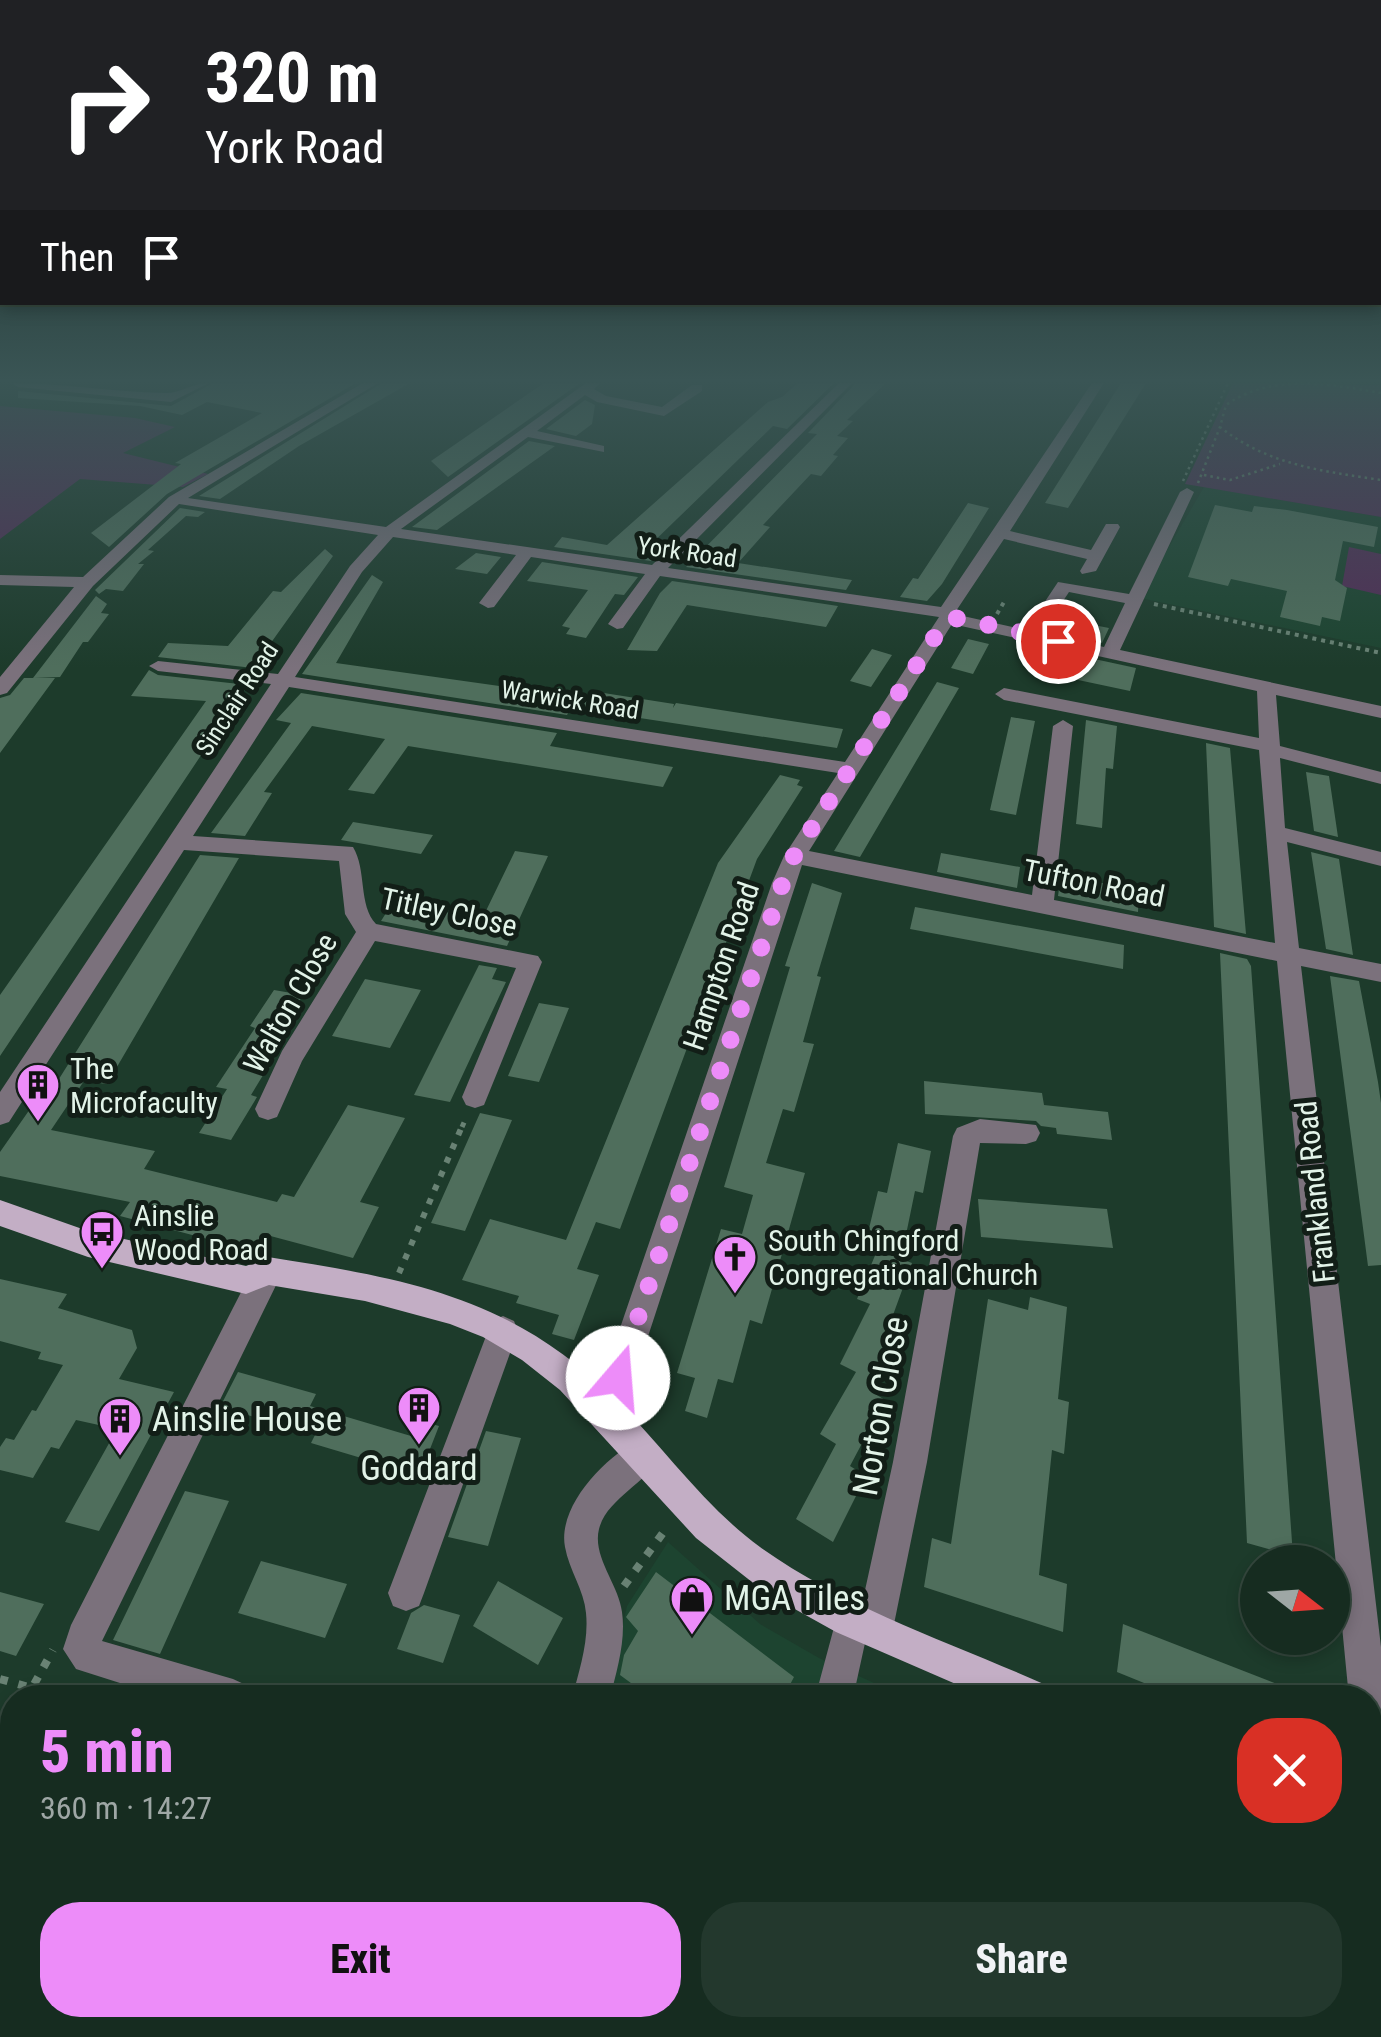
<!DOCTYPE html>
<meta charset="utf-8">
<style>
:root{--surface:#162c20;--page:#23382d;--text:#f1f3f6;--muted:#9ea7a5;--line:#35483e;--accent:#ed8cf9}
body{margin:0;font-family:"Roboto Condensed",sans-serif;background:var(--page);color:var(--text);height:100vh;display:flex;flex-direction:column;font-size:38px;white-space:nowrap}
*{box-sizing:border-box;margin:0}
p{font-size:32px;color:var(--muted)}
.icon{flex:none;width:55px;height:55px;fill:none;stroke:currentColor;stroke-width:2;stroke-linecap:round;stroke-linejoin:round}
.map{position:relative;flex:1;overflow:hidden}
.side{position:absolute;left:0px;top:1685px;width:1382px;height:352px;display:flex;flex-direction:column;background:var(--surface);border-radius:40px 40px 0 0;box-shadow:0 5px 15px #0003,0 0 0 2px var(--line)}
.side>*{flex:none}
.guide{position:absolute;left:0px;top:0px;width:1382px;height:305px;box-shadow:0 5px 15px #0003,0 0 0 2px var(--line);background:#202124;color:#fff;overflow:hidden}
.needle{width:65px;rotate:107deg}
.fabs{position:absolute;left:1240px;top:1545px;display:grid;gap:20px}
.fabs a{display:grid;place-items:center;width:110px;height:110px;border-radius:50%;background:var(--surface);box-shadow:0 5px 15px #0003,0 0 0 2px var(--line);font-size:50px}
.pin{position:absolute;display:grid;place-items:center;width:85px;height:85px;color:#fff;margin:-42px;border:5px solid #fff;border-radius:50%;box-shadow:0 2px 10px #0007}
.me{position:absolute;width:110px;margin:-55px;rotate:18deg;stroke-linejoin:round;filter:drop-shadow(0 0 8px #0008)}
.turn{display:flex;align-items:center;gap:35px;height:210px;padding:0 40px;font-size:45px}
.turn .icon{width:130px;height:130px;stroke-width:2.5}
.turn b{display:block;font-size:70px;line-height:85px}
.then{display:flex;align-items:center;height:95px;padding:0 40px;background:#0003;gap:20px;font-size:38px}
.round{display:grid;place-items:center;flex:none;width:105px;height:105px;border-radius:40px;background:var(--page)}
.head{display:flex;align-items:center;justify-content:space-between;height:170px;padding:0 40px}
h1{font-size:60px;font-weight:800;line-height:75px;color:var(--accent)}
.cta{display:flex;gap:20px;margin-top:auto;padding:20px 40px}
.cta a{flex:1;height:115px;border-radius:40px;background:var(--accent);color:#111;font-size:40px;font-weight:800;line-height:115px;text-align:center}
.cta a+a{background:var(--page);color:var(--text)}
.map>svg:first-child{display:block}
.built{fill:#1d4430}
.green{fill:#522d57}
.building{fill:#4f6e5c}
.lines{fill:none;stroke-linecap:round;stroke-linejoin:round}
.path-far4{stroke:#698274;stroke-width:2.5;stroke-dasharray:2.5 4;stroke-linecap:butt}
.path-far3{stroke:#698274;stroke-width:4;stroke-dasharray:4 5;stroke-linecap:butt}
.path-far2{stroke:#698274;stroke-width:5;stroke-dasharray:5 8;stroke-linecap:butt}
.path-far1{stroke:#698274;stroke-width:6;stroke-dasharray:6 9;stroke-linecap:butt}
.path{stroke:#698274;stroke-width:8;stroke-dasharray:8 11;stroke-linecap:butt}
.minor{fill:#7b717c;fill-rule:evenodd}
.major{fill:#c3aec5;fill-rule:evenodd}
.route{stroke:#ed8cf9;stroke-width:18;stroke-dasharray:0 32.4}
.labels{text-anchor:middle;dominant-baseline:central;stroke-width:10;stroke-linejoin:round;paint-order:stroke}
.far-street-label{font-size:25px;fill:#e2f3e8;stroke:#121e17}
.street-label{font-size:30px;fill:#e2f3e8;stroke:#121e17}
.poi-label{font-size:30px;fill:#e2f3e8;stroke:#121e17;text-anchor:start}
.near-street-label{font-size:35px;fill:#e2f3e8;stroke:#121e17}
.near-poi-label{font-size:35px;fill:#e2f3e8;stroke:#121e17;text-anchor:start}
</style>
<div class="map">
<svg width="1381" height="2037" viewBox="0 0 1381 2037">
<rect width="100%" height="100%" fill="#1d3b2b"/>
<path class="built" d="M1204,487L1381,517V648L1140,598L1147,594L1149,589L1145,588Z
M668,1542L760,1624L819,1658L905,1697L606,1698L627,1606Z"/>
<path class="green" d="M1233,383L1381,385V517L1185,484Z
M0,406L135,418L175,427L123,453L208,474L183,487L80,479L0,539Z
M1349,547L1381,554V595L1342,586Z
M1370,1914L1381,1918V2037H1272V2025H1370Z"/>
<path class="building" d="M213,383H356L167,494L109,547L91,533L181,464L175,463L262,413L207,402L182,415L140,406L18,398V391L171,406Z
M382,383H410L299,446L220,499L199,496Z
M544,383H580L448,477L431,461Z
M798,383H834L787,429L773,426L645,550L659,552L651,561L554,547L562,537L607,545L768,402L782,397Z
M856,383H886L847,420L853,421L837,436L848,438L833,455L838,456L821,476L811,474L763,525L770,527L738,563L852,580L846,590L686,567L817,434L808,433Z
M1121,383H1146L1068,508L1045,503Z
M585,400L595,405L592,424L576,436L546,429Z
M529,441L555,446L437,530L412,527Z
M968,503L989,508L942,584L927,601L900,597L913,578L918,579Z
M1215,505L1252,512L1254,506L1287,510L1378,527L1374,547L1343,541L1335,580L1347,588L1340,621L1322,617L1320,626L1280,617L1287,591L1231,579L1228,586L1188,577Z
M180,508L205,512L198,517L186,516L148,550L154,551L138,564H144L123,591L106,589L99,594L95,590Z
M325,549L333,556L253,668L158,657L168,643L228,646L273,591L281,592Z
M476,553L501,557L487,574L455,569Z
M542,562L638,577L624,595L615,594L586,638L566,634L570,628L562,626L588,590L527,581Z
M372,575L383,582L336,663L577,697L567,715L302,674Z
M672,581L838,606L826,627L687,605L657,651L627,650L660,593Z
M96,596L107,604L101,613L109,614L88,642H83L60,677L34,678H55L0,753V698L10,695L24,678H33Z
M1057,618L1063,619L1109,628L1102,643L1048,631Z
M968,639L989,644L973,674L951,668Z
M1039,647L1136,668L1130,691L1031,670Z
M872,649L892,655L871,687L850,681Z
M149,670L158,675L248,685L0,1056V995L206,701L131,696Z
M937,682L959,688L860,857L834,851Z
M591,691L674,704L673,708L676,703L843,729L837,748L581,709Z
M301,693L557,733L550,746L673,767L663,787L408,746L374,794L348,790L385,739L312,726L264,792L272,793L245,836L211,833L291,723L276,720Z
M1011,717L1035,721L1016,815L990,810Z
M1086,720L1117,726L1113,769L1106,768L1102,828L1076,824Z
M1206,743L1230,748L1246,934L1214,927Z
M1306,772L1329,776L1338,837L1314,831Z
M780,775L800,780L797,785L803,787L757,859L620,1229L596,1222L577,1269L599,1275L574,1340L552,1334L559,1315L516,1303L519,1296L462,1280L490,1219L566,1240L718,863Z
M353,822L408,831L433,835L421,854L341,840Z
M515,851L548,856L507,946L381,921L393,902L482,919Z
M1311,852L1339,859L1353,955L1326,949Z
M941,853L1020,867L1017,888L937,872Z
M200,855L239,858L107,1084L84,1081L51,1130L155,1151L144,1169L277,1202L282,1194L294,1197L348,1105L405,1118L360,1202L379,1207L353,1258L263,1234L253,1251L120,1216L130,1202L0,1176V1152L44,1089L52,1090Z
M1061,875L1139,890L1138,912L1058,896Z
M812,883L842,893L817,976L821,977L803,1042L814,1044L794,1112L783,1109L766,1163L805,1173L762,1324L750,1320L733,1383L718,1379L707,1418L685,1411L695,1378L677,1373L721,1229L742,1234L753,1195L724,1187L790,967L785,966Z
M915,907L1124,945L1123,969L910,929Z
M1220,953L1247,959L1251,966L1293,1556L1247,1543Z
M479,965L497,968L492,979L506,982L450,1102L414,1095Z
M1330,976L1359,981L1378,1082L1381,1103V1265L1368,1266Z
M365,979L421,990L390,1048L332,1036Z
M274,990L303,995L280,1033L288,1034L251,1095L257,1097L231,1140L199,1133L227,1089L216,1087L255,1028L250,1026Z
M539,1003L569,1008L539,1082L508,1076Z
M924,1081L1042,1093L1044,1105L1108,1112L1112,1140L1057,1134L1056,1128L1041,1126L1036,1121L925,1114Z
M480,1113L512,1120L465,1231L431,1223Z
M898,1143L931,1151L923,1193L915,1191L901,1259L912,1263L889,1326L900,1332L872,1392L885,1400L850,1466L866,1476L833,1542L796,1519L836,1444L820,1434L856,1372L840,1364L870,1304L857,1299L881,1241L867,1237L878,1191L887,1193Z
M978,1199L1107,1209L1113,1248L981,1237Z
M0,1279L67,1294L58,1308L132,1330L137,1348L119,1379L174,1392L99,1531L65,1522L117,1429L76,1420L59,1449L51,1447L33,1478L0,1470V1447L6,1438L14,1440L32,1410L36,1411L63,1365L38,1359L41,1352L0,1341Z
M1030,1297L1067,1307L1058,1399L1069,1402L1064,1454L1052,1450L1039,1575L1067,1584L1063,1632L924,1587L932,1538L951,1544L988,1299L1028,1310Z
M238,1372L316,1394L310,1406L411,1436L417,1420L439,1426L421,1472L389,1463L388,1466L311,1443L315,1435L220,1407Z
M486,1431L521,1438L488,1546L448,1537Z
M185,1491L229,1501L160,1654L113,1640Z
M261,1561L347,1584L325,1638L238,1613Z
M656,1572L794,1677L783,1698H628L635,1686L620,1675L624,1655L638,1631L626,1617Z
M498,1581L563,1618L538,1665L473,1626Z
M0,1592L44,1604L16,1656L0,1651Z
M424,1605L460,1615L443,1663L397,1649L411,1613Z
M1123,1624L1308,1696L1307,1698H1181L1117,1672Z"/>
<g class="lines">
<path class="path-far4" d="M1381,393C1329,384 1272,373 1226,405L1220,427C1268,465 1322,471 1381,480
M1204,475L1230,480L1280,464
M1183,481L1228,383
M1198,483L1220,427"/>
<path class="path-far3" d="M1154,604L1381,653
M997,614L1004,602"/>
<path class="path-far2" d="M462,1127L466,1118"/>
<path class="path-far1" d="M399,1273L463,1124"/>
<path class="path" d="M624,1586L668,1526
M0,1679L32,1688L53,1650
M1342,2025L1343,2037
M932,2037L934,2025"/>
<path class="minor" d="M12,383C63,383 113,392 164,393C179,394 192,383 209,383L171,402L18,387Z
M363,383H378L188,498L386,527L586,383H600L594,389L606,396L662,407L692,385H702V391L664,416L597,402L585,395L537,431L604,446V452L528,437L401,529L652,565L839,383H852L668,568L941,607L1092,383H1104L1010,531L1091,550L1106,524H1118L1120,527L1096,571L1082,574L1080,571L1087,559L1004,539L954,614L1026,630L1058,582L1129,594L1180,492L1187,488L1194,492L1120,650L1381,706V718L1276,695L1280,746L1381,772V784L1280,758L1285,828L1381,852V866L1287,842L1299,948L1381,964V982L1301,966L1381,1647V1840L1370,1836V1698H1349L1277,961L802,865L623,1413L619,1424L607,1429L595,1424L591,1413L772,883L784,856L838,773L289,687L193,836L353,847C367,870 358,905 376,924L538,956L542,962L484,1105L475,1108L466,1105L462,1097L516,968L375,941L302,1061L277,1117L268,1120L259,1117L255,1109L282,1051L356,932L345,914L339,861L184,850L9,1122L0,1125V1092L271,684L158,671L149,666L158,661L278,674L350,566L378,535L179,504L93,586L7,693L0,695V677L74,587L0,585V575L83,577L169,497ZM393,537L516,555L479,603L488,608L494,607L531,557L645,574L608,624L617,629L623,628L660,576L939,617L845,762L295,677L362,572ZM1069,592L1125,603L1104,647L1042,633ZM952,624L1257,691L1259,738L1004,688L995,694L1004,700L1259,750L1275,943L1054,900L1073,726L1063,720L1053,726L1032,895L809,851Z
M980,1119L1036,1125L1040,1133L1036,1141L1026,1144L980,1143L927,1462L893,1629L888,1642L875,1647L865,1643L853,1698H815L840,1605L853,1600L862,1604L893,1462L953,1136L957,1128Z
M268,1257L279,1261L283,1271L102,1641L233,1679L246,1685L252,1698H167L76,1669L63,1649L71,1625L257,1261Z
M503,1316L514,1321L518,1331L424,1593L419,1606L406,1611L393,1606L388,1593L488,1331L492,1321Z
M642,1439L654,1444L659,1456C647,1484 607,1498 599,1529C592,1557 619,1585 622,1612C626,1640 617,1670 610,1698H572C579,1671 589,1642 586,1613C584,1590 569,1570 565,1547C557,1506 607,1454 642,1439Z
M363,2025H407L404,2037H360Z
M730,2025H774L771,2037H727Z"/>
<path class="major" d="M0,1200L88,1231L246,1266L268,1257C408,1279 513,1297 617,1401C666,1450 704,1506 760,1547C847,1609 950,1642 1046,1685L1052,1698H988L836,1632L766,1593L696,1538L560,1390L522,1360L483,1337L450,1324L365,1301L269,1285L246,1294L88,1257L0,1226Z
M1370,1827L1381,1831V1871L1370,1867Z"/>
</g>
<linearGradient id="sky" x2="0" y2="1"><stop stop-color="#102018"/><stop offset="0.57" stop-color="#3a5555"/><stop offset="1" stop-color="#3a5555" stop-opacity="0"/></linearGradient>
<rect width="1381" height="668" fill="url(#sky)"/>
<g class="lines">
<path class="route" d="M618,1378L783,882L794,856L945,621L959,618L1058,641"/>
</g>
<defs>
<symbol id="building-pin" viewBox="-11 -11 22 30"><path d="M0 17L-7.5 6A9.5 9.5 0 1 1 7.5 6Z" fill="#ed8cf9" stroke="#121e17"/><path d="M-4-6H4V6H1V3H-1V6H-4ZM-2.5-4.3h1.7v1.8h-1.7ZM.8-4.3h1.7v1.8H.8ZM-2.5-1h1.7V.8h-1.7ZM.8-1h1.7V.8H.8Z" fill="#111"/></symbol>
<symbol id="bus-pin" viewBox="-11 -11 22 30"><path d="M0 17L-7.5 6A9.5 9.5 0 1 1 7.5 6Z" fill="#ed8cf9" stroke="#121e17"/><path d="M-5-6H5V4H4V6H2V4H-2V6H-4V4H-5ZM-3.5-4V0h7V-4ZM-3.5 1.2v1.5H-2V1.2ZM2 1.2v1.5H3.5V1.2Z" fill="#111"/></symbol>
<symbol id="church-pin" viewBox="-11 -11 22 30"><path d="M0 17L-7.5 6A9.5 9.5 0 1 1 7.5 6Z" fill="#ed8cf9" stroke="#121e17"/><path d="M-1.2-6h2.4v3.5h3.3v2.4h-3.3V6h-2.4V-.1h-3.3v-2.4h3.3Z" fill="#111"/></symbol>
<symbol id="shop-pin" viewBox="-11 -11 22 30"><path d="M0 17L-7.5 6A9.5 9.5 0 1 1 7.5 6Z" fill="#ed8cf9" stroke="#121e17"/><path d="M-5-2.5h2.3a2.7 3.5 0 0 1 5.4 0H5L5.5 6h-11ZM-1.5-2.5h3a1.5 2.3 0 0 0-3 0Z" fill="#111"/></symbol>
</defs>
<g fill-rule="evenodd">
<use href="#building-pin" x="13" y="1060" width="50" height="68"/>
<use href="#bus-pin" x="77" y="1207" width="50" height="68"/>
<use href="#church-pin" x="710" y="1232" width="50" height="68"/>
<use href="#building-pin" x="394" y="1383" width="50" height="68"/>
<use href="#building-pin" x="95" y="1394" width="50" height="68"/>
<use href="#shop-pin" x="667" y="1573" width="50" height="68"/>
</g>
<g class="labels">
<g class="far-street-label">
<text transform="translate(687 552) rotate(8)">York Road</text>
<text transform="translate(237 699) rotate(-57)">Sinclair Road</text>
<text transform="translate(570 700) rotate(9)">Warwick Road</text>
</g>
<g class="street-label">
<text transform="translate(1094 883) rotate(11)">Tufton Road</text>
<text transform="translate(449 912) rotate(12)">Titley Close</text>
<text transform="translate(721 966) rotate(-71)">Hampton Road</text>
<text transform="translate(290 1003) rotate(-60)">Walton Close</text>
<text transform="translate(1315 1192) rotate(-96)">Frankland Road</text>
</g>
<g class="poi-label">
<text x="70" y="1068">The<tspan x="70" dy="34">Microfaculty</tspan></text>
<text x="134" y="1215">Ainslie<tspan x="134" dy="34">Wood Road</tspan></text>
<text x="768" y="1240">South Chingford<tspan x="768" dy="34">Congregational Church</tspan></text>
</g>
<g class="near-street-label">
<text transform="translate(881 1406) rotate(-80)">Norton Close</text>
</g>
<g class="near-poi-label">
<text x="152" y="1419">Ainslie House</text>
<text x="419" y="1468" text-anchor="middle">Goddard</text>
<text x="724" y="1598">MGA Tiles</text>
</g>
</g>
</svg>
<div class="fabs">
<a><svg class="needle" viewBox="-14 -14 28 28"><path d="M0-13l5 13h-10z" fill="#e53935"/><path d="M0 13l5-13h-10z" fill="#9ea7a5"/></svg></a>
</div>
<div class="pin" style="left:1058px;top:641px;background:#d93025"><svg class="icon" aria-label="arrive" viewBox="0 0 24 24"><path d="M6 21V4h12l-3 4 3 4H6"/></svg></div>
<svg class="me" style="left:618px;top:1378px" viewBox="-20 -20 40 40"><circle r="19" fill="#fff"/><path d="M0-13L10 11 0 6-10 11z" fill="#ed8cf9"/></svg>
<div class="guide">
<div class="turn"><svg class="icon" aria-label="right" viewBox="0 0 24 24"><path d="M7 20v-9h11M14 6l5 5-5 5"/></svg><div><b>320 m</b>York Road</div></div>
<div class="then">Then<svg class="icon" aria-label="arrive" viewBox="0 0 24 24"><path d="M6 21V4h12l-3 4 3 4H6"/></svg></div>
</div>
<section class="side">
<div class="head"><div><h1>5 min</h1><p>360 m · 14:27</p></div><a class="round" style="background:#d93025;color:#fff"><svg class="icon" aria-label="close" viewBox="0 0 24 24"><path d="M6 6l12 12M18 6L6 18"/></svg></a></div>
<div class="cta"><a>Exit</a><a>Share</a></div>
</section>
</div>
